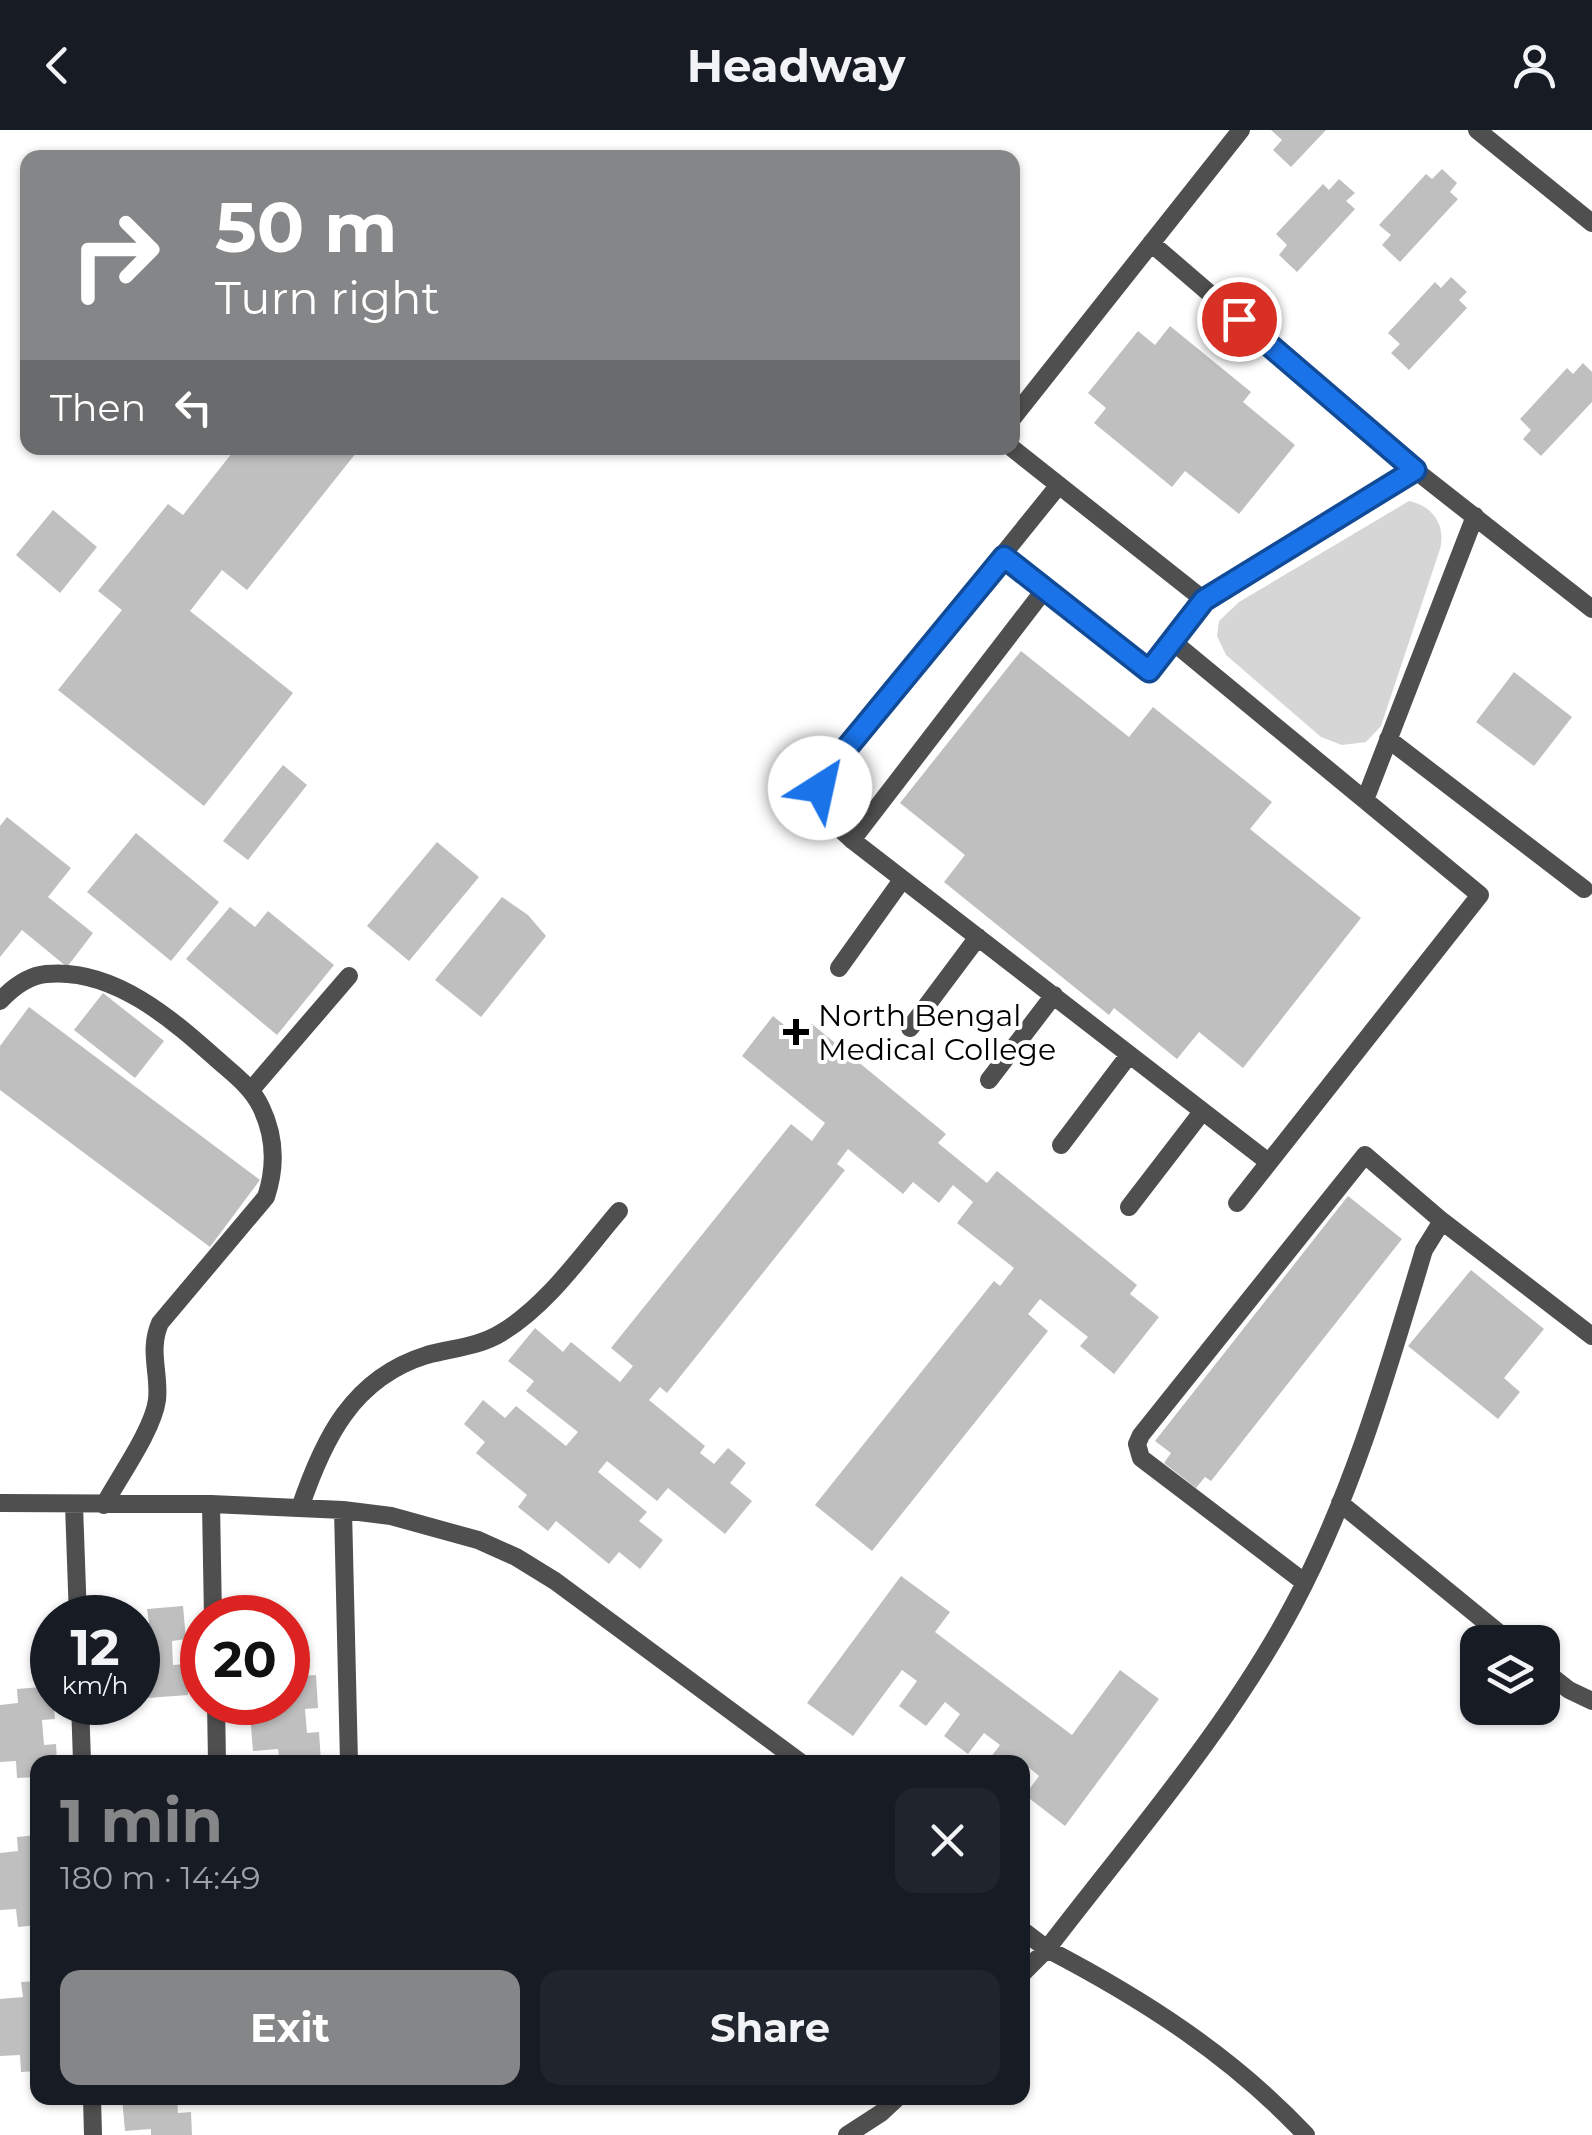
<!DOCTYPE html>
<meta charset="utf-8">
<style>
:root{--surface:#171b24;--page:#20242c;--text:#f1f3f6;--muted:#9ea1a6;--accent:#858687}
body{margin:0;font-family:Montserrat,sans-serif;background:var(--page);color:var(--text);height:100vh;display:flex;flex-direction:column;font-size:38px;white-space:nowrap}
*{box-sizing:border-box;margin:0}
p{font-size:32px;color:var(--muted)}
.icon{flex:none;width:55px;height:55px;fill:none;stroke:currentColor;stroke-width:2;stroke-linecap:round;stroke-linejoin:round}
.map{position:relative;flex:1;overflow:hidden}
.sheet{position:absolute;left:30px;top:1625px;width:1000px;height:350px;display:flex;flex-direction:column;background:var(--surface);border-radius:20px;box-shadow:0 2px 8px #0004}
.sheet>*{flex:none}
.banner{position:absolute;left:20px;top:20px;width:1000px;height:305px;border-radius:20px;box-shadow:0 2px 8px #0004;background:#858687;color:#fff;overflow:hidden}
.tools{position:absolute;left:1460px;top:1495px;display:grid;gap:20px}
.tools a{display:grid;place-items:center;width:100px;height:100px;border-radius:20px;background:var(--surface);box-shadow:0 2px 8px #0004;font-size:50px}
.speed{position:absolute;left:30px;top:1465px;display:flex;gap:20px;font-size:50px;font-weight:700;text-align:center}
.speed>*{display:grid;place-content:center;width:130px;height:130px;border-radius:50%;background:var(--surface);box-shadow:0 2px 8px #0004;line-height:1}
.speed small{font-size:25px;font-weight:400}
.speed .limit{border:15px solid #d22;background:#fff;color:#111}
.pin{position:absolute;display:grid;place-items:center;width:85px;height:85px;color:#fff;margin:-42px;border:5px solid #fff;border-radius:50%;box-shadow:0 2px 10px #0007}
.me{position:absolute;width:110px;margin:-55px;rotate:35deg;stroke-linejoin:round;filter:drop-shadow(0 0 8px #0008)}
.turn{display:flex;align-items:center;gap:35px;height:210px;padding:0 30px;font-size:45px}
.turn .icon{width:130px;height:130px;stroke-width:2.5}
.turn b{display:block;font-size:70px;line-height:85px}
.then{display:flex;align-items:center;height:95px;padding:0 30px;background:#0003;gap:20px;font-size:38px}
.round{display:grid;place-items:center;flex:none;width:105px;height:105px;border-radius:20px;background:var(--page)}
.overview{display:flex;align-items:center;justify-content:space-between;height:170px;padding:0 30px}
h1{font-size:60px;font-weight:700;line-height:75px;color:var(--accent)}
.action{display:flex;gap:20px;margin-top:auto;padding:20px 30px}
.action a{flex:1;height:115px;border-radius:20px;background:var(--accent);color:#fff;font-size:40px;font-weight:700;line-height:115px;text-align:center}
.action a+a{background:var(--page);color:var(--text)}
header{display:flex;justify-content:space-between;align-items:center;height:130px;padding:0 30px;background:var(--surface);font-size:45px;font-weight:700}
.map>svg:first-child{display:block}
.green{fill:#d6d6d6}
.building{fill:#bfbfbf}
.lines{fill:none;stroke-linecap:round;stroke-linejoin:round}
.service{stroke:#4f4f4f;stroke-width:18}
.route-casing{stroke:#114b97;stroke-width:25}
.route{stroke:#1a73e8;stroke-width:18}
.poi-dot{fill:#000;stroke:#fff;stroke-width:4}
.labels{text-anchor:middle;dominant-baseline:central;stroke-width:8;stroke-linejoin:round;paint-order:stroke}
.poi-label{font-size:30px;fill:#000;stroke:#fff;text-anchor:start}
</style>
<header><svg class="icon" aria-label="back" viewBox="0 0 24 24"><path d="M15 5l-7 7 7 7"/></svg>Headway<svg class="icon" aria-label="person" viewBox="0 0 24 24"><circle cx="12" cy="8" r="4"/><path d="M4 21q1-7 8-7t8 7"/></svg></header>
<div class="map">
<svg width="1592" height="2005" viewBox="0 0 1592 2005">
<rect width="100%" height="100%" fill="#fff"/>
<path class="green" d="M1409,371C1433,376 1446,395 1440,419L1381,596L1366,612L1342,615L1321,607L1226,525L1217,506L1219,491L1239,472Z"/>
<path class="building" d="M1271,0H1326L1291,37L1273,20L1282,10Z
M1442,39L1457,53L1450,62L1458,69L1400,132L1382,115L1391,105L1379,95L1426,44L1432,49Z
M1339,49L1355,63L1346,71L1355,79L1297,142L1279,125L1287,115L1276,104L1323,54L1329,60Z
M1451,147L1467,162L1459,170L1467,178L1409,240L1391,223L1400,214L1388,203L1435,152L1441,158Z
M1170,196L1251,262L1243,272L1295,315L1239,384L1185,341L1172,357L1094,293L1106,278L1088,263L1138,201L1155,215Z
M1583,233L1592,242V272L1541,326L1523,309L1531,300L1520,289L1567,238L1573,244Z
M236,318H360L247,460L222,440L190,481L293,563L204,676L58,560L122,480L98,461L168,374L183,385Z
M53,380L97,417L60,463L16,425Z
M1021,521L1129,607L1153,577L1272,672L1250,699L1361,788L1243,938L1199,902L1177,929L1114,878L1109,885L944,752L965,725L900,673Z
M1514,542L1572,587L1534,636L1476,592Z
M283,635L307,655L248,730L223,711Z
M7,687L71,738L48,767L93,803L67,837L22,800L0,827V696Z
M136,703L219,772L171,831L87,762Z
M437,712L479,747L409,831L367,796Z
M502,767L528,785L546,806L481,887L435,850Z
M230,777L255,797L268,781L334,835L277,905L186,829Z
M103,863L164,911L135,948L74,900Z
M29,877L260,1050L210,1117L0,960V916Z
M773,886L800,908L812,894L946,1004L938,1013L987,1053L997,1041L1137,1155L1130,1164L1159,1187L1114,1244L1080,1216L1088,1207L1040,1169L1028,1184L1048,1201L872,1421L815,1375L994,1151L1000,1156L1014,1138L957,1093L973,1072L953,1055L939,1073L913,1052L903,1064L848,1019L837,1034L845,1040L667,1263L660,1257L649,1270L705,1316L700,1323L714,1334L728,1318L746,1333L730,1353L752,1371L725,1404L668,1358L657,1371L607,1331L598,1342L647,1382L639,1391L663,1410L640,1439L619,1422L609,1434L556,1391L548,1401L518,1377L527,1365L476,1323L485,1312L464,1294L483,1270L505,1288L516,1276L566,1316L578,1302L526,1261L534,1251L508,1231L535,1198L563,1222L571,1212L620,1252L633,1236L611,1218L791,994L812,1011L825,993L742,926Z
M1348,1066L1402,1109L1211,1351L1205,1347L1196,1358L1164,1333L1171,1323L1155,1311Z
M1471,1140L1544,1199L1504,1248L1520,1262L1498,1289L1408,1216Z
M901,1446L950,1482L935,1502L1072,1605L1120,1540L1159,1569L1065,1696L1025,1665L1039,1646L1022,1632H987L1000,1615L984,1603L968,1624L944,1606L960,1584L945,1572L926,1596L899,1576L917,1551L902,1540L853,1606L807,1573Z
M183,1476L186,1509L172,1511L173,1535L186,1534L188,1565L147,1568L146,1551L138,1552V1494L149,1493L147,1479Z
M316,1545L318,1578L305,1579L307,1603L319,1602L321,1632H280L278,1619L253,1621L249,1572H288V1547Z
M52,1556L55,1589L42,1590L44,1615L56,1614L57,1632H38V1647L17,1648L16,1631L0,1632V1575L18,1573L17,1559Z
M38,1705V1795L18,1797L16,1779L0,1780V1723L18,1721L17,1707Z
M38,1851V1941L21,1942L20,1925L0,1926V1869L23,1867L21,1852Z
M122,1968H177L178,1983L191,1982L192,2005H151V1999L125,2001Z"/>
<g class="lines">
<path class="service" d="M1477,0L1592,93
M1151,113L1415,340L1592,479
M1012,289L1241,0
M1012,318L1204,470L1415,340
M1059,355L822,648L819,658L838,697L852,710L1267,1031
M1045,459L1149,541L1172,511
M1204,470L1172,511L1480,765L1237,1073
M1388,609L1584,759
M1365,670L1475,386
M852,710L1045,459L1004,427
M839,838L902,750
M0,871C12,858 27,846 46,844C114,837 174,891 220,932C236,946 252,958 261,977C275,1006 276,1037 266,1067L160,1193C148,1221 160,1243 157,1270C153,1300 119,1347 104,1375
M910,898L978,807
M989,950L1054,865
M251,960L349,846
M1061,1015L1129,925
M1129,1077L1202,982
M0,1373L211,1374L343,1380L391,1386L478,1410L516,1427L555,1451L800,1632
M1340,1373L1510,1512
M211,1374L213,1488
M74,1375L78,1488
M300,1378C323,1310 352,1248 427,1225C452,1218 478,1217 501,1203C548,1175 583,1123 619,1081
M343,1380L349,1632
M1304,1452L1141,1328L1137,1314L1141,1305L1365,1025L1442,1091L1592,1206
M1542,1539L1569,1560L1592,1571
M80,1572L82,1632
M216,1572L217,1632
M1022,1800L1047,1819C1132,1708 1228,1598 1294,1474C1353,1363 1388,1240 1424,1120L1442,1091
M1022,1844L1047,1819C1143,1869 1232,1926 1306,2005
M92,1968L93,2005
M847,2005L881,1983L897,1968"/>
</g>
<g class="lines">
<defs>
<path id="route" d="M820,658L822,648L1004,427L1149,541L1204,470L1415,340L1239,189"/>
</defs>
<use href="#route" class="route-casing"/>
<use href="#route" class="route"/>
</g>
<path class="poi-dot" d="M791 887h10v10h10v10h-10v10h-10v-10h-10v-10h10z"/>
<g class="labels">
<g class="poi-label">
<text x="818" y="885">North Bengal<tspan x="818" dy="34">Medical College</tspan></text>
</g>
</g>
</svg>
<div class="tools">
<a><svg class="icon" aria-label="layers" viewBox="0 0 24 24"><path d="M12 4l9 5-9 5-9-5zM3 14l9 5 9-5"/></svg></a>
</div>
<div class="speed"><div>12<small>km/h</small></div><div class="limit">20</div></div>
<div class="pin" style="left:1239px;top:189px;background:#d93025"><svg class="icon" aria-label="arrive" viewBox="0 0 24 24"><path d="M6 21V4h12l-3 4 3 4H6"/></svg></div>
<svg class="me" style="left:820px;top:658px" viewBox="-20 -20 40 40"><circle r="19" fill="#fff"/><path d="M0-13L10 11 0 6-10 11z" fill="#1a73e8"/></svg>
<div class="banner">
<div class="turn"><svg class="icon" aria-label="right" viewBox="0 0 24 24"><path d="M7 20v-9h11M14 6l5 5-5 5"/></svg><div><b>50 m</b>Turn right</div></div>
<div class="then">Then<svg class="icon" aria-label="left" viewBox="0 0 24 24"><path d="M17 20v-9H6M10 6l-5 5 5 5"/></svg></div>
</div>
<section class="sheet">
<div class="overview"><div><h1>1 min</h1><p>180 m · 14:49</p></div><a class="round"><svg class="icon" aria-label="close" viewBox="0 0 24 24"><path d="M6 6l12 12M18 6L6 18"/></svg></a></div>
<div class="action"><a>Exit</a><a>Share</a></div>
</section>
</div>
